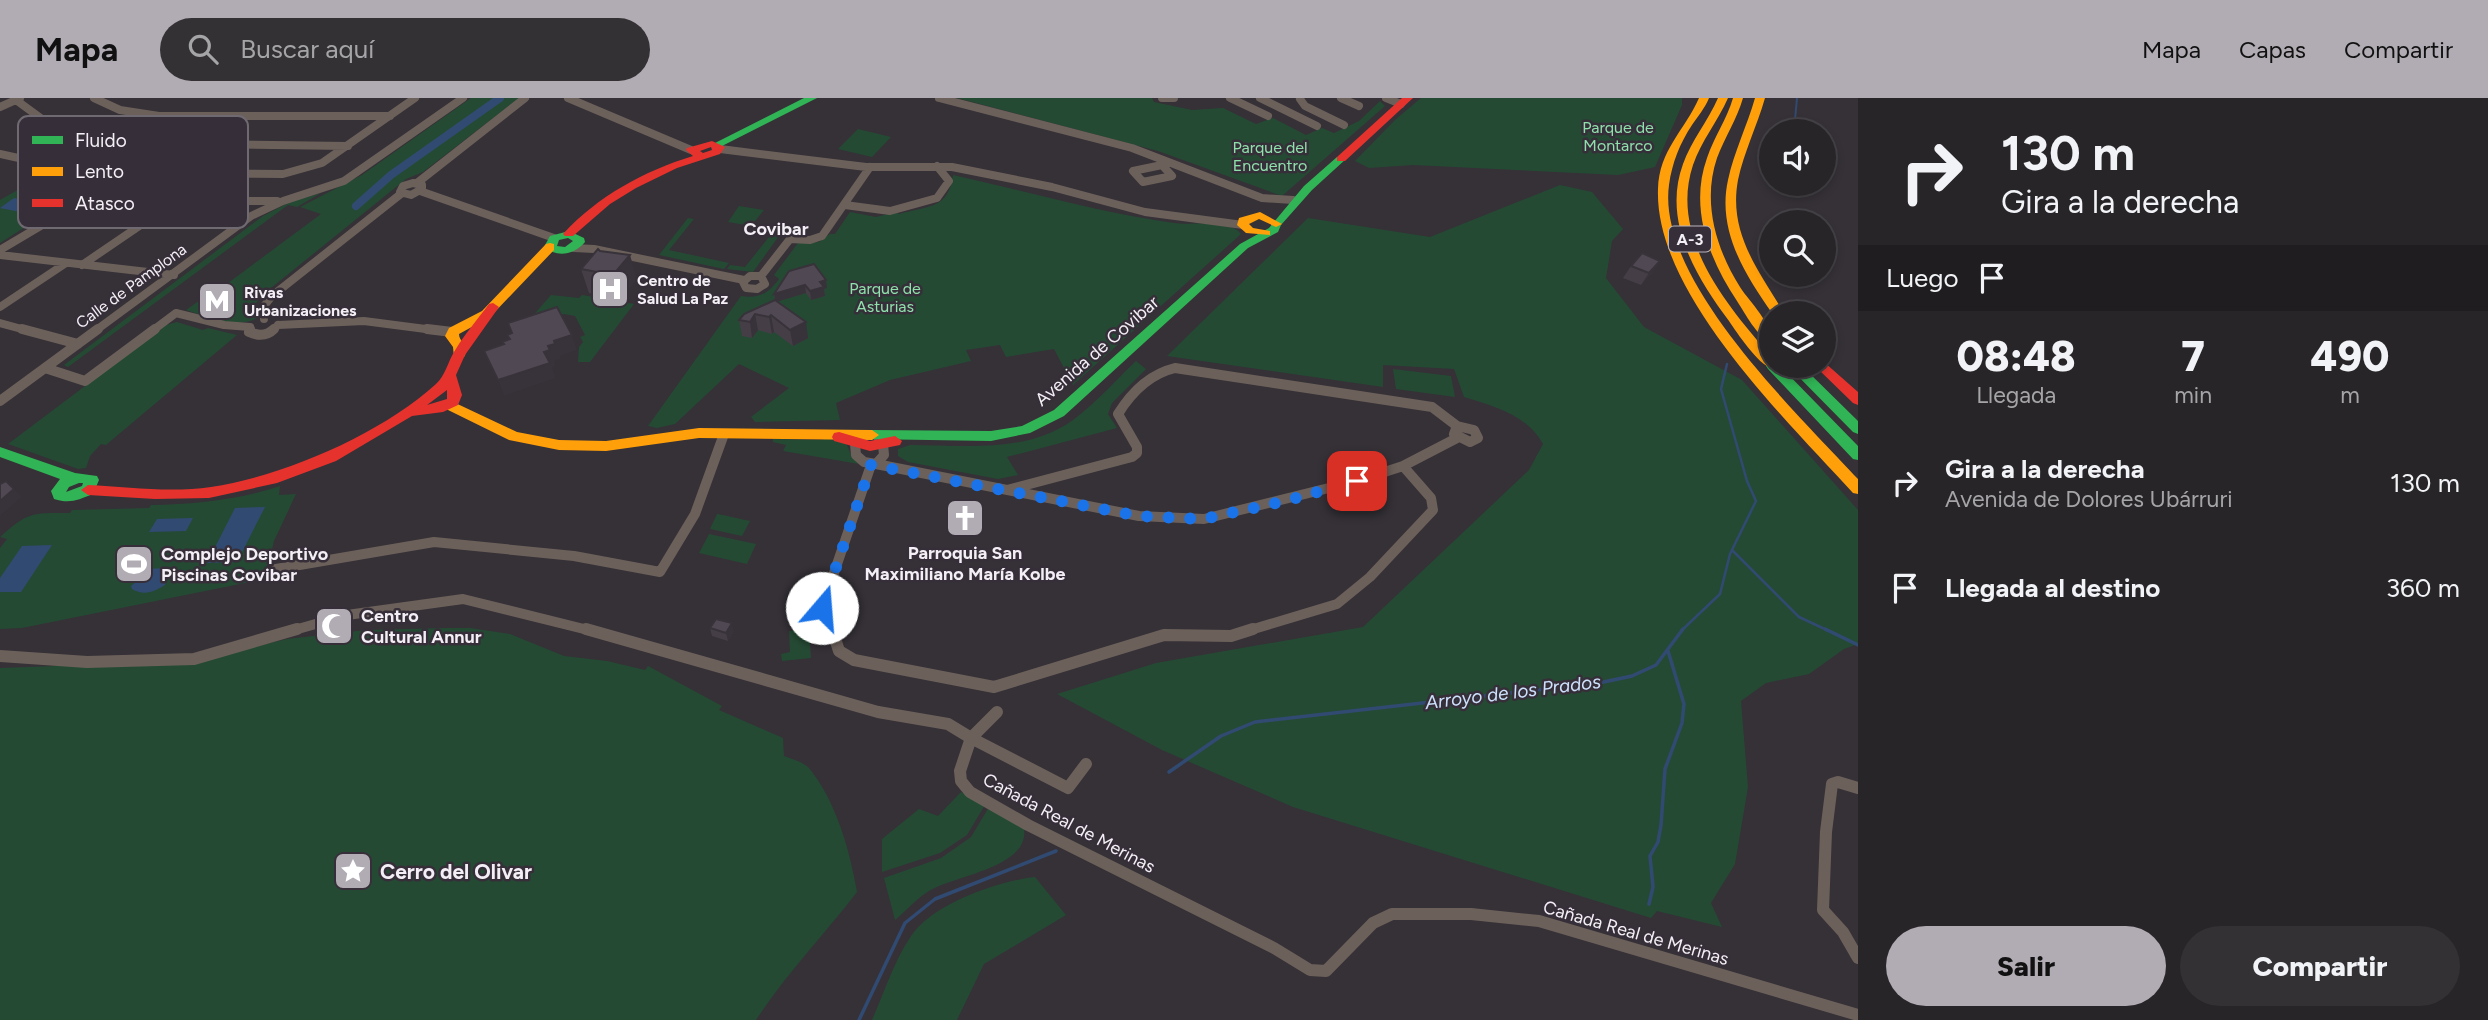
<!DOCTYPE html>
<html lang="es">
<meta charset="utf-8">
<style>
:root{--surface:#282529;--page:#343135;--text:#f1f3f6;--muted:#a5a5a8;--line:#444246;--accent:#b1acb3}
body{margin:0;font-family:Figtree,sans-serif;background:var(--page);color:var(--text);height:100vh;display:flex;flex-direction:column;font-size:26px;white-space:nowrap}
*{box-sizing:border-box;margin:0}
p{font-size:23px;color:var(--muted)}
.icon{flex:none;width:38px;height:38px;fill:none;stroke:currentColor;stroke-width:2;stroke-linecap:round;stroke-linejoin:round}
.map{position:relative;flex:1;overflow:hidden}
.panel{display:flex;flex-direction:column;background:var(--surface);width:630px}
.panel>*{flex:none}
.hud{background:#282529;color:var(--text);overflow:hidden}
.controls{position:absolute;left:1759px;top:21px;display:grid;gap:14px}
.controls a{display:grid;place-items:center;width:77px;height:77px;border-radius:50%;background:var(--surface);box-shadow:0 4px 10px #0003,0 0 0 2px var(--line);font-size:35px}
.pin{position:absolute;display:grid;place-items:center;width:60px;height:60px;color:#fff;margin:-30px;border-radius:14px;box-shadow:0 4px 10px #0006}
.me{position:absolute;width:77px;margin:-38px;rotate:18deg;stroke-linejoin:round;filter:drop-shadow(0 0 5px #0008)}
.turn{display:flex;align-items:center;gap:24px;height:147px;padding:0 28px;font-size:32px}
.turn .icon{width:91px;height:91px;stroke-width:2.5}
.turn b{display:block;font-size:49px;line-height:60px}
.then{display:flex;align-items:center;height:66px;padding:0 28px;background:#0003;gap:14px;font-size:26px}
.eta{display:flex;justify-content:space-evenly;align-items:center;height:119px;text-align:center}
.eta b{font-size:42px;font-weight:800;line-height:49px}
.primary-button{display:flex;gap:14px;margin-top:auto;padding:14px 28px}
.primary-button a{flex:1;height:80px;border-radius:42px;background:var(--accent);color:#111;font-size:28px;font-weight:800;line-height:80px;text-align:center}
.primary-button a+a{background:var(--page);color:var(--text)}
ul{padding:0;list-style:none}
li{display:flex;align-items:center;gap:21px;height:105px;padding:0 28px}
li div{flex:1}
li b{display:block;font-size:26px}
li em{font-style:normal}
header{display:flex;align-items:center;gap:42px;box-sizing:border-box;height:98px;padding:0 35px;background:var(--accent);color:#111}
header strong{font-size:33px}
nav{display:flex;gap:38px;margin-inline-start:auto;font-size:24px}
.search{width:490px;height:63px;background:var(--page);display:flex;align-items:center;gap:18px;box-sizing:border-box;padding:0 24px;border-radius:38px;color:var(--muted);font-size:26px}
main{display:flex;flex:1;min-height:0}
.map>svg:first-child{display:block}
.green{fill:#254a34}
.water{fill:#314a72}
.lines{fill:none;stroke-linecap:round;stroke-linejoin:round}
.stream-far2{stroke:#314a72;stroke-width:2}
.stream-far1{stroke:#314a72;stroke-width:2.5}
.stream{stroke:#314a72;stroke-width:3.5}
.canal{stroke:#314a72;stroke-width:8}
.street-far2{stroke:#6c605a;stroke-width:8}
.street-far1{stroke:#6c605a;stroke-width:10}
.street{stroke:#6c605a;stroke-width:12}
.fast{fill:#30b455;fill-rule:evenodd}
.slow{fill:#ff9f0a;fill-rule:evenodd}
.jam{fill:#e5322d;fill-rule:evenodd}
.wall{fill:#453e47}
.shaded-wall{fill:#38323a}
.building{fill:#504853;stroke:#38323a;stroke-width:2}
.route{stroke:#1a73e8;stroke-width:12;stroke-dasharray:0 21.6}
.labels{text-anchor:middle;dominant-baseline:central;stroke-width:5;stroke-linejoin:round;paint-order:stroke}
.far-park-label{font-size:16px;fill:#8fe1ac;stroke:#362f39}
.shield{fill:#362f39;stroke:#bbb5bd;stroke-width:2}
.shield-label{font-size:16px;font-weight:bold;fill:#f4eff6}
.far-poi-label{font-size:16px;font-weight:bold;fill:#f4eff6;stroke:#362f39;text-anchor:start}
.far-street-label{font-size:16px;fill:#f4eff6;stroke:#362f39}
.far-quarter-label{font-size:18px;font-weight:bold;fill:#f4eff6;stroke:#362f39}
.street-label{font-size:18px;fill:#f4eff6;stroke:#362f39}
.poi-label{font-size:18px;font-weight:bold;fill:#f4eff6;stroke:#362f39;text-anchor:start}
.water-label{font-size:19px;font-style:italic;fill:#cde0fc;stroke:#362f39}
.near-poi-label{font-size:21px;font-weight:bold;fill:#f4eff6;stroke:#362f39;text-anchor:start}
.key{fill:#362f39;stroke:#6f6972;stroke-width:2}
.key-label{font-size:19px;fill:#f4eff6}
</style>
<header>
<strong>Mapa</strong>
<div class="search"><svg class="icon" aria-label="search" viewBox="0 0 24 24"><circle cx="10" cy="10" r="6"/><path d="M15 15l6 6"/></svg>Buscar aquí</div>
<nav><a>Mapa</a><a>Capas</a><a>Compartir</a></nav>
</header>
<main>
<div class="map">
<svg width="1858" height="922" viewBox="0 0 1858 922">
<rect width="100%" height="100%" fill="#353137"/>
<path class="green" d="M471,0H519L423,74L406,81L266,194L255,206L254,215L261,218C239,233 209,219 186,212L220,188H224L321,116L300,109L362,77Z
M957,0H1152L1154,4L1192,12L1223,10L1256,26L1273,20L1306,37L1322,30L1334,35L1359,23L1380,3L1385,8L1282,98L1158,53Z
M1421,0H1682V7L1655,69L1618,77L1413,67L1369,70L1355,63L1395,22Z
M858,31L891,39L872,59L838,51Z
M953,77C1026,93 1100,115 1174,125C1193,128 1229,120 1241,136L1073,287L1054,251L1006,259L1000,247L966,252L971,263L890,282L836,305L840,322L755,324L751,319L789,290L739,266L675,326L657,330L648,328L741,198C759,201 769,195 779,181L774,177L798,145L819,144L830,136H835L850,114L876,119L896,114L899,116C928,108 949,111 953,77Z
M1560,87L1592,94L1623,131L1612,143L1606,180L1644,229L1742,282L1858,412V546L1844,551L1809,576L1766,585L1741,603L1748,689L1735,766L1711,805L1722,829L1657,813L1651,820L1293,709L1162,652L1057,596L1156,565L1363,529L1529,372L1543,346C1527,317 1494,308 1464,299L1454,271L1383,267V289L1167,258L1308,120L1430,139Z
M23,89L54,97L77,96L0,145V102Z
M321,95L297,109L288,107L68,269L64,267L263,118L290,104Z
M739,108L764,112L751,128L728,124Z
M688,120L694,121L669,152L729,165L724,171L659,157Z
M773,134L781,135L753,174L727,171L730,167L745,169Z
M551,197L579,200L582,197L634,206L590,264H578L579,249L583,244L580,239L585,237L575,218L564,216L523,229Z
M177,224L203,232L208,230L237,237L113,341L106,347L101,346L90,358L86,370L78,371L8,346L166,227Z
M1136,263L1146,271L1112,305L1108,316L1117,330L1007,359L1018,377L998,381L908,364L898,358V351L910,347C964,347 1026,356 1073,322C1096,305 1116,282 1136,263Z
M1393,271L1451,278L1455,299L1396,291Z
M825,340L846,345L852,359L859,366L783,353L786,347L773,344V341L823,342Z
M280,388L279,397L296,396L274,443L265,481L22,530L0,531V450L7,441L0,439C29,412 36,415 70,415L72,412L149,410L151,407C195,406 238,402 280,388Z
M717,416H718L750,423L742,438L710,431Z
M709,436L756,446L747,466L699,455Z
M447,530H470L510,536L564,558L607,563L645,572L648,568L722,608L719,612L783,640L784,658C792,661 803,664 809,670C836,703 850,753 857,794C824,837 786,876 756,922H0V570L194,563L287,541L366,532Z
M809,531L811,560L782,563L781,556L790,554L789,533Z
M961,694L985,707L967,737L940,755L882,774V741L919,711L938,718Z
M989,709L1024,730C1030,770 955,777 929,793C917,800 906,813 895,822L884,780L941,760L971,739Z
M1035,779L1066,817L984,866L957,922H872C884,895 894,863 911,838C932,806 998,783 1035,779Z"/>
<path class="water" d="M14,100L47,106L31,116L0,110Z
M265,409L237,464L207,465L235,410Z
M193,420L186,433L149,434L157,421Z
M52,447L21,494H0V480L22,448Z
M171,470L165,487C154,494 144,498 132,491L131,488L137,483L143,471Z"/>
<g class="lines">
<path class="stream-far2" d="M1794,33L1797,0"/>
<path class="stream-far1" d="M1732,452L1799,519L1829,533
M1681,533L1720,496L1730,456L1756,403L1747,383L1721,291L1727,266"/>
<path class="stream" d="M1825,531L1858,547
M1169,674L1221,638L1255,624L1599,585L1632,578L1656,567L1683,531
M1649,806L1653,789L1650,758L1658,744L1661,727L1665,671L1682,625L1684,606L1668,553
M859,922L905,825L935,801L1056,753"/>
<path class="canal" d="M356,108L391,77L500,0"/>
<path class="street-far2" d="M94,0L120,12L159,18H390
M568,0L691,52
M939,0L1132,50L1262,100L1293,102
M1162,0H1174
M1230,0L1268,18
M1260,0L1317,28
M1341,0L1359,8
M1386,0L1401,6
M1300,1L1305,8L1344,27
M16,2L46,24L59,29L93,39L132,45L348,48
M0,9L20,0
M720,51L866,69H952L1052,89L1145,114L1243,127
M0,56L86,75L283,76L322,65L415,0
M1162,67L1172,78L1143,84L1133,73Z
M413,85L422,87V91L411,97L400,94L403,88Z
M417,85L525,0
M420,93L554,140
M845,107L890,113L937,100L949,83L937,68
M574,150L594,151L744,182
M0,152L81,104L277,103
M0,157L174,177
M82,167L176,103
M750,178H761L765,186L757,191L746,190L743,184Z
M761,178L790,141L810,142L822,138L870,69
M0,209L66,165
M264,221V208L272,198L402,95
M0,225L29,233
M278,227L364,223L441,233
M95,233L251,118L283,103L344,83L463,0
M152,233L176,215L224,227L250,229
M249,233L250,229
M272,233L278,227"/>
<path class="street-far1" d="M22,231L78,246
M250,231L249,234C258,238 267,238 274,231
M427,231L452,234
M45,270L85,283L155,231
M0,303L98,231
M1457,328L1474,332L1478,340L1470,344L1454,336Z
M861,337L855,346L856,357L864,364L876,366L884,357L883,346L878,339
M876,366L1139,418L1204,421L1357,383L1403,368L1457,340
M1007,392L1132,359L1137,355V349L1118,316C1131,295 1150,276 1175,270L1432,309L1457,328
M276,471L434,444L574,458L660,474L695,416L724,336
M291,533L347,517L463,501L592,533
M832,533L823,507L871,367
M1247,533L1337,506L1370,479L1433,412L1431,400L1403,368"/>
<path class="street" d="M586,531L878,614L948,626L971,640L960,673L961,683L970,694L1028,727L1274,850L1310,872L1326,873L1373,825L1392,816H1471L1539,823L1858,917
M832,531L839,553L854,562L994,589L1164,537L1231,538L1253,531
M0,558L87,564L194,561L297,531
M997,614L971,640L1068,690L1086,666
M1858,690L1838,684L1832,686L1826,734L1823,812L1843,834L1858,860"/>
<path class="fast" d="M804,0H817L722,48L713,46Z
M1337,59L1346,61L1312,92L1281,127L1278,134L1248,150L1064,318L1030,335L991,343L867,341L865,337L872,332L991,333L1022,328L1054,312L1240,146L1269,130L1304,88Z
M569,133L584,140L585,144C574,157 557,160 544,149L550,138ZM568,140L573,143L565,149L557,148L559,142Z
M1771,264V268H1780L1858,348V362L1853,361L1768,271L1766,268Z
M1788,268H1802L1858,323V336L1853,334Z
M0,349L75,375L97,378L99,382L93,396C78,402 70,406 54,401L51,393L60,381L0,359ZM79,385H83L82,388L66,394L69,389Z"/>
<path class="slow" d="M1699,0H1709C1705,10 1698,18 1692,27C1680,45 1672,65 1669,87C1656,182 1798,316 1858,381V396L1853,395C1787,322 1654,195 1658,91C1659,52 1685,32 1699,0Z
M1718,0H1728C1718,23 1701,43 1693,67C1669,139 1727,208 1771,258V268H1777L1771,270C1758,266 1737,235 1729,223C1696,179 1662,123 1683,66C1691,43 1708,23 1718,0Z
M1733,0H1743C1737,21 1725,39 1717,60C1702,104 1716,151 1740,189C1751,206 1771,223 1771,244C1757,239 1745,215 1737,203C1709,161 1689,110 1707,60C1714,39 1727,21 1733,0Z
M1755,0H1765C1757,28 1744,54 1738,82C1728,135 1759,173 1784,215H1772C1744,175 1717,132 1728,82C1734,54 1747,28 1755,0Z
M1260,114L1282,126L1276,129L1259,121L1249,126L1253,130L1270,133V137L1246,135L1237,127L1239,120Z
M550,145L554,146V152L490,219L459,236C459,245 471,247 464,259H454L453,249L445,238L449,230L482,213L546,146Z
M449,302L517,334L559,342L606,343L699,330L872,332L879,337L872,342L699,340L606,353L559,352L509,342L444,310L442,307Z"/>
<path class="jam" d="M1402,0H1413L1345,63H1337V59Z
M712,43L725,49L720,56L677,70L636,90L610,106L573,138H565L563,136C598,98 644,73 693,58L686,52L687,50ZM711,49L712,52L703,55L700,53Z
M493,205L499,209L465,257L456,277L462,297L458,307L443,314L412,318L336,363L277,385L209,400L155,401L88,397L81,392L88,387C128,389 171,395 211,389C284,378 381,336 436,286C445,278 448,264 454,254C464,237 477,222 489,206ZM447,292V301L427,307Z
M1824,264L1858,294V307L1853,305L1818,271L1817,268H1824Z
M839,334L870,343L895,338L902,343L900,347L870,353L834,343L832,339L834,335Z"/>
</g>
<path class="wall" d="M600,153L637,181L620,201L589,195L581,171Z
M1660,163L1652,175L1641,187L1623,180L1631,168Z
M789,173L827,190L824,191L825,198L811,202L806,195L777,203L808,240L793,248L774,234L772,236L758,232L752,240L742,238L739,222L775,202L774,196Z
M710,530L734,533L728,543L712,538Z"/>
<path class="shaded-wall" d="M630,157L637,181L620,201L613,177Z
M1660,163L1652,175L1641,187L1649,175Z
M826,182L827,190L824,191L825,198L811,202L810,193L820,184Z
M805,187L806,195L776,204L774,196Z
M755,216L758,232L752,240L750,224Z
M771,217L774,234L772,236L769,219Z
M806,224L808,240L793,248L790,232Z
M572,237L577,252L560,258L561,261L554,263L556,268L552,269L556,280L504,298L498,282L544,254L548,248L554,243Z
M14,391L22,399L0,418V403Z
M732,525L734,533L728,543L726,535Z"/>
<path class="building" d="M598,151L600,153L630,157L613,177L581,171Z
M1642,155L1660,163L1649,175L1631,168Z
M814,166L826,182L820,184L824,189L810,193L805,187L774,196L789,173Z
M775,202L806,224L790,232L771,217L769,219L755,216L750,224L739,222L744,216Z
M557,209L572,237L554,243L555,246L548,248L550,252L544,254L550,265L498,282L484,253L504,246L502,244L510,241L507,237L512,235L508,225Z
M6,383L14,391L0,403V386Z
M716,521L732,525L726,535L710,530Z"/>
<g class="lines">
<path class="route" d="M822,510L871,367L1139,418L1203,421L1281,404L1357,383"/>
</g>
<defs>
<symbol id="hospital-square" viewBox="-11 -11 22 22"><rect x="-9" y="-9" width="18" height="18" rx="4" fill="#b1acb3" stroke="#362f39"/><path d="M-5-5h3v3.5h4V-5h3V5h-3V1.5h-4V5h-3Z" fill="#fff"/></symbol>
<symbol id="metro-square" viewBox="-11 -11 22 22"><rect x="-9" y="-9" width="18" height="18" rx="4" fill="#b1acb3" stroke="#362f39"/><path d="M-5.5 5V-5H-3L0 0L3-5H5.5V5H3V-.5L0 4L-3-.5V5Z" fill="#fff"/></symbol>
<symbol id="church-square" viewBox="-11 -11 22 22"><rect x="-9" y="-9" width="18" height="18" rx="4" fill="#b1acb3" stroke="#362f39"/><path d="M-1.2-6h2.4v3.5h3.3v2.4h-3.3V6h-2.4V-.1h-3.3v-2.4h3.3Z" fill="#fff"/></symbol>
<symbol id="stadium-square" viewBox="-11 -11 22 22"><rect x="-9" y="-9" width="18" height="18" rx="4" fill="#b1acb3" stroke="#362f39"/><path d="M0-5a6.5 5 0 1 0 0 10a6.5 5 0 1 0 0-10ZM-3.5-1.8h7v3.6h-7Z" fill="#fff"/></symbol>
<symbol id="mosque-square" viewBox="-11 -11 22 22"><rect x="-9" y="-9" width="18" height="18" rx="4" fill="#b1acb3" stroke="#362f39"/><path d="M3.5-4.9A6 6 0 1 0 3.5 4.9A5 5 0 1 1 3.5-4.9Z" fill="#fff"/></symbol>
<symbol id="sight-square" viewBox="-11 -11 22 22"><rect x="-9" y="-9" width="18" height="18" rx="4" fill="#b1acb3" stroke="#362f39"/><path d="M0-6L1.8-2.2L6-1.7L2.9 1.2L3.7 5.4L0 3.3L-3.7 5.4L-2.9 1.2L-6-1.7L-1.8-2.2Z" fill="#fff"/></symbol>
</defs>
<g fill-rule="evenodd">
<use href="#hospital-square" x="588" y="169" width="44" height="44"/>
<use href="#metro-square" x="195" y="181" width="44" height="44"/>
<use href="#church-square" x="943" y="398" width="44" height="44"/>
<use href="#stadium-square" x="112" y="444" width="44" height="44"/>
<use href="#mosque-square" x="312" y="506" width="44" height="44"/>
<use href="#sight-square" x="331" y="751" width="44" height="44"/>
</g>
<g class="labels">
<g class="far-park-label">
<text x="1618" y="29">Parque de<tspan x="1618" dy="18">Montarco</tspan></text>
<text x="1270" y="49">Parque del<tspan x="1270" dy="18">Encuentro</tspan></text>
<text x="885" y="190">Parque de<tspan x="885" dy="18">Asturias</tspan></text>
</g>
<rect class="shield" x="1669" y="128.5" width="42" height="25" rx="5"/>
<g class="shield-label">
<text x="1690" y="141">A-3</text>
</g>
<g class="far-poi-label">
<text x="637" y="182">Centro de<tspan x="637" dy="18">Salud La Paz</tspan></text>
<text x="244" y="194">Rivas<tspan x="244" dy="18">Urbanizaciones</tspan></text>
</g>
<g class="far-street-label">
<text transform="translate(131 188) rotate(-36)">Calle de Pamplona</text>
</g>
<g class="far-quarter-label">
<text x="776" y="131">Covibar</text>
</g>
<g class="street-label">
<text transform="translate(1097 253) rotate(-41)">Avenida de Covibar</text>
<text transform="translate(1069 725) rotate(28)">Cañada Real de Merinas</text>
<text transform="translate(1636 835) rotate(16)">Cañada Real de Merinas</text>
</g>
<g class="poi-label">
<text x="965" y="455" text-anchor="middle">Parroquia San<tspan x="965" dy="21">Maximiliano María Kolbe</tspan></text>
<text x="161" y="456">Complejo Deportivo<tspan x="161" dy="21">Piscinas Covibar</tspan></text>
<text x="361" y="518">Centro<tspan x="361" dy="21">Cultural Annur</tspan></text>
</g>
<g class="water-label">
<text transform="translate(1513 594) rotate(-7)">Arroyo de los Prados</text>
</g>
<g class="near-poi-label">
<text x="380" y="773">Cerro del Olivar</text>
</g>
</g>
<rect x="18" y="18" width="230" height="112" rx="10" class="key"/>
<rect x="32" y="38" width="31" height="8" fill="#30b455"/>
<rect x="32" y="69" width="31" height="9" fill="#ff9f0a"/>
<rect x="32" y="101" width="31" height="8" fill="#e5322d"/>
<g class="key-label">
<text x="75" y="49">Fluido</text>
<text x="75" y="80">Lento</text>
<text x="75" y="112">Atasco</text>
</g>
</svg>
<div class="controls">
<a><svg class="icon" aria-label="sound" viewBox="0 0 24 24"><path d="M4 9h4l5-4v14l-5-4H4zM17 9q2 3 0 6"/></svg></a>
<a><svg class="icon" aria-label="search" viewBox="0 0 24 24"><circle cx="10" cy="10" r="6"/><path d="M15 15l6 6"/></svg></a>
<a><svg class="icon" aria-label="layers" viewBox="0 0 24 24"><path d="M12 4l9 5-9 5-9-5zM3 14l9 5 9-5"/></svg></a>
</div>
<div class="pin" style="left:1357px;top:383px;background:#d93025"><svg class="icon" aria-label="arrive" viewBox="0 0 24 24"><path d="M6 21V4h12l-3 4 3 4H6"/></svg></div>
<svg class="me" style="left:822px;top:510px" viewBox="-20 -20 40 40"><circle r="19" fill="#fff"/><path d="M0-13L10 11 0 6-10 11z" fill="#1a73e8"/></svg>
</div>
<section class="panel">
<div class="hud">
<div class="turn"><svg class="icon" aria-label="right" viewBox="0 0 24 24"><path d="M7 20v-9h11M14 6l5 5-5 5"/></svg><div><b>130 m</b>Gira a la derecha</div></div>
<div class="then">Luego<svg class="icon" aria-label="arrive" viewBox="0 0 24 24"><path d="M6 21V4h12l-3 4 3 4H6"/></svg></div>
</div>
<div class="eta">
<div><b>08:48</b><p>Llegada</p></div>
<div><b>7</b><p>min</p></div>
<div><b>490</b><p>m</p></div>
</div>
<ul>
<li><svg class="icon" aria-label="right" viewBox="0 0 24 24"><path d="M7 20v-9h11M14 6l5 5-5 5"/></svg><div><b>Gira a la derecha</b><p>Avenida de Dolores Ubárruri</p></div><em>130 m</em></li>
<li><svg class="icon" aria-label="arrive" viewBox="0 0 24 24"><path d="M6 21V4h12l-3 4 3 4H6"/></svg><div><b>Llegada al destino</b></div><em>360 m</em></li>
</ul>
<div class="primary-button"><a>Salir</a><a>Compartir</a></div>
</section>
</main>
